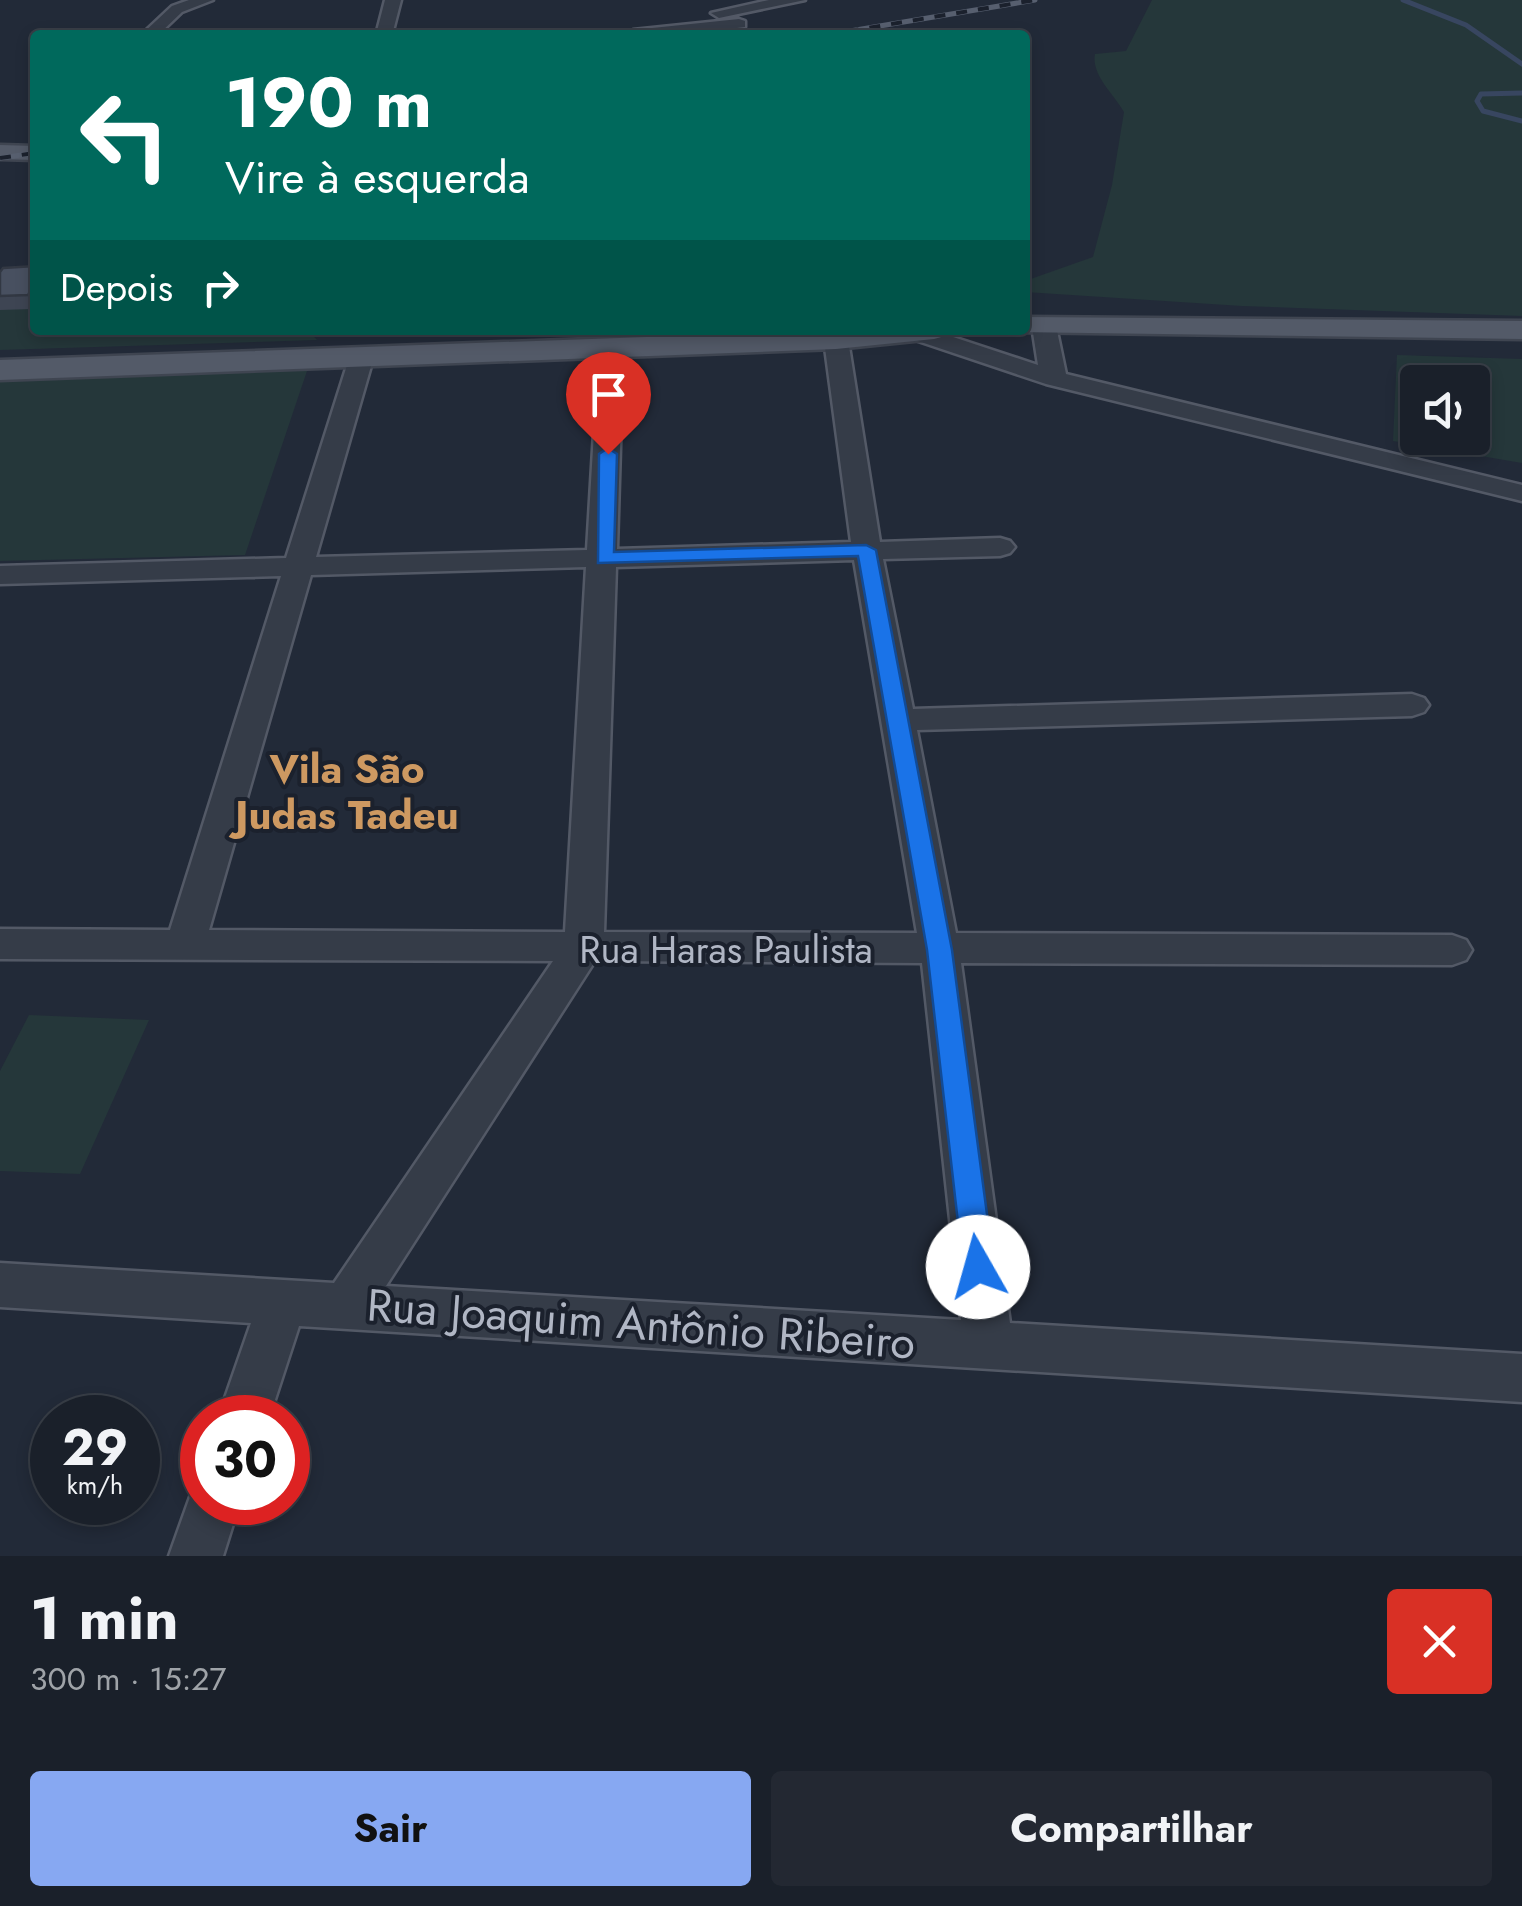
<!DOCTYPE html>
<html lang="pt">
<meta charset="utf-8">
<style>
:root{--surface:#1a202a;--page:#232832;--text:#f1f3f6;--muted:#9fa3a8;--line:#383e47;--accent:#87a8f2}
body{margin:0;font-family:Jost,sans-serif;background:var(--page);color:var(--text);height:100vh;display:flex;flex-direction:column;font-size:38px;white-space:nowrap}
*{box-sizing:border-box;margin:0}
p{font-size:32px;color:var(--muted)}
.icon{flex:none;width:55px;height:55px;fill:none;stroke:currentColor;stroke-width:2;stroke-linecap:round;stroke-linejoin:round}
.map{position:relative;height:1556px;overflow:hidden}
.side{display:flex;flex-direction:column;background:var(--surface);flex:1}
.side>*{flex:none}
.hud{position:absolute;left:30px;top:30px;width:1000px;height:305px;border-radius:10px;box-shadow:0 5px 15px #0003,0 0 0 2px var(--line);background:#00695c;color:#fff;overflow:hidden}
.tools{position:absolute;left:1400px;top:365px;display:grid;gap:20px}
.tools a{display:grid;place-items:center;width:90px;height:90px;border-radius:10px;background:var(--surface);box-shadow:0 5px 15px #0003,0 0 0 2px var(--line);font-size:50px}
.speed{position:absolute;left:30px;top:1395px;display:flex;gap:20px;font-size:50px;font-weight:700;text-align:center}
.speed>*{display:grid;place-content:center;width:130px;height:130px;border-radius:50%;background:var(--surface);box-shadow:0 5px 15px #0003,0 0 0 2px var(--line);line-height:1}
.speed small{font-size:25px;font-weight:400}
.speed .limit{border:15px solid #d22;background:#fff;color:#111}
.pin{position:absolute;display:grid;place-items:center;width:85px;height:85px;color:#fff;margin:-102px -42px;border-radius:50% 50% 50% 0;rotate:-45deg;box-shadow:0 0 10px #0007}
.pin .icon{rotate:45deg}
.me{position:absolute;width:110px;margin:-55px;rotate:353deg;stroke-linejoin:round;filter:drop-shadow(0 0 8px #0008)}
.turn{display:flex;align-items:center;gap:35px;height:210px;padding:0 30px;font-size:45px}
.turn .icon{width:130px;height:130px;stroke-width:2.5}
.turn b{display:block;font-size:70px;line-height:85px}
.then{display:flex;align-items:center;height:95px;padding:0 30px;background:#0003;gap:20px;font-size:38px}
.round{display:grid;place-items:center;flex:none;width:105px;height:105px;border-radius:10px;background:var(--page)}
.head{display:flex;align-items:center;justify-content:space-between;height:170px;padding:0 30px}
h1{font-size:60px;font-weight:700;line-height:75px}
.button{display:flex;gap:20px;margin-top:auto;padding:20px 30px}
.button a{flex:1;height:115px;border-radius:10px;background:var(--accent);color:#111;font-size:40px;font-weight:700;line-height:115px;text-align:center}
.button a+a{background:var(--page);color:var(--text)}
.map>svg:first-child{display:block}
.green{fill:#25373a;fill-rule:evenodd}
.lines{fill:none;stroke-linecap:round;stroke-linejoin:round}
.stream{stroke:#384660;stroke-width:5}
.minor-casing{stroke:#535966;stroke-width:5}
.major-casing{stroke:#3f4551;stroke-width:5}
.minor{fill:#353c48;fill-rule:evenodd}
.major{fill:#535a68;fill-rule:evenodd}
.rail-casing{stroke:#575f6f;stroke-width:5}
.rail{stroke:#1b212d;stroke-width:4;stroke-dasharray:11;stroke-linecap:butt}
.wall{fill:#3e4553}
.shaded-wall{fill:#323843}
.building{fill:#485060;stroke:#323843;stroke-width:2.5}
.route{fill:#1a73e8;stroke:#114b97;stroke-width:2.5}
.labels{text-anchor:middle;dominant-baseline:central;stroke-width:8;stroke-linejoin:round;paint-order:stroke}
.street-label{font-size:38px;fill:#b0b6c4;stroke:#1b212d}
.neighbourhood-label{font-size:40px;font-weight:bold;fill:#ce9961;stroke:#1b212d}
.near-street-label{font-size:45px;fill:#b0b6c4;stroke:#1b212d}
</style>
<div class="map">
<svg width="1522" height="1556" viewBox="0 0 1522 1556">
<rect width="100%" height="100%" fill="#222a38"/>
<path class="green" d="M1152,0H1522V316L1242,306L1025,292V281L1093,257L1112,185L1124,112C1114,94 1091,75 1095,54L1126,51Z
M35,277V330H308L317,340L0,350V278Z
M1397,355L1522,359V463L1393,441ZM1472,382V438H1418V382Z
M308,368L245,555L0,561V376Z
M29,1015L149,1020L80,1174L0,1171V1071Z"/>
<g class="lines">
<path class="stream" d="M1403,0L1466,25L1522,64
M1522,93L1481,94L1477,101L1483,111L1522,121"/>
<defs>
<path id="minor" d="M189,0H213L182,12L158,35H141L172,6Z
M385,0H401L393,31L382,35L377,31Z
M769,0H805L719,18L711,13Z
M739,19L745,21V27L679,35H625L633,30Z
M1044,319L1056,326L1066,374L1522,485V501L1046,384L903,336L899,331L932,330L1038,365L1032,326Z
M836,333L848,340L880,542L1000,538L1010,541L1015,547L1010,553L1000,556L883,559L913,709L1412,694L1424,698L1429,705L1424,712L1412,716L917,730L956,933L1452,935L1466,940L1472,950L1466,960L1452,965L961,963L1010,1323L1522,1354V1402L299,1326L269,1418H218L251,1323L0,1307V1263L334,1283L553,961L0,959V929L170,930L281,576L0,584V566L286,558L349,359L361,352L373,359L316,557L587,550L599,348L611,341L623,348L617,549L851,542L824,340ZM854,560L917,933L604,932L616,567ZM586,567L565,932L209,930L311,575ZM595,961L922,963L961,1320L386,1286Z
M202,1480V1502H240L223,1556H169L195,1483Z"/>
<path id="major" d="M0,145L35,146V160L0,159Z
M1025,317L1522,321V339L1014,332L1025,330Z
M844,330H949L945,336L934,339L836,349L0,380V360Z"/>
</defs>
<use href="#minor" class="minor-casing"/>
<use href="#major" class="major-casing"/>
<use href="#minor" class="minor"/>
<use href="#major" class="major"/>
<defs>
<path id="rail" d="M826,35L1035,0
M0,158L35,153"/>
</defs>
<use href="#rail" class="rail-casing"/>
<use href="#rail" class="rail"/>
</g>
<path class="wall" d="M35,266V304L32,309L0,310V272Z"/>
<path class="shaded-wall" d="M35,282V304L32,309L28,295Z"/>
<path class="building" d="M35,266V282L28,295L0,296V272L3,268Z"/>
<path class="route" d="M608,448L617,454L614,552L866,545L876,550L952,950L994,1267L989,1277L978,1281L968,1277L963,1267L927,950L858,556L598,563L599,454Z"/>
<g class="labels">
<g class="street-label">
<text x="726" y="949">Rua Haras Paulista</text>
</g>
<g class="neighbourhood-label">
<text x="347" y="769">Vila São<tspan x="347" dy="46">Judas Tadeu</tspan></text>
</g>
<g class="near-street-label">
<text transform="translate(641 1324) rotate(4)">Rua Joaquim Antônio Ribeiro</text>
</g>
</g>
</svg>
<div class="tools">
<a><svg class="icon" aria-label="sound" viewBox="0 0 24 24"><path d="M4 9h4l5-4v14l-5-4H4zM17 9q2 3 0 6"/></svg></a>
</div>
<div class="speed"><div>29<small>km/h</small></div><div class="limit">30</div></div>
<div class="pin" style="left:608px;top:454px;background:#d93025"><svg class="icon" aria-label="arrive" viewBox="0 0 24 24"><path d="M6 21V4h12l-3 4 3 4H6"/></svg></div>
<svg class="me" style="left:978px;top:1267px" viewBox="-20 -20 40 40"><circle r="19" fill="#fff"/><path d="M0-13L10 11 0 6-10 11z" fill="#1a73e8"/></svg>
<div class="hud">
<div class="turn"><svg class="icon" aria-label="left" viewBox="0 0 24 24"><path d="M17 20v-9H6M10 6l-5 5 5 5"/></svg><div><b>190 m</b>Vire à esquerda</div></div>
<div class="then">Depois<svg class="icon" aria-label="right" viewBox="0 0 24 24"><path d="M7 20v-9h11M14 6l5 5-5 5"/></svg></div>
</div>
</div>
<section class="side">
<div class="head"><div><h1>1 min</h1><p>300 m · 15:27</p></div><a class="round" style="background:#d93025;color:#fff"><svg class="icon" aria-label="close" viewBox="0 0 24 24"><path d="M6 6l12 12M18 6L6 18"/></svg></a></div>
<div class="button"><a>Sair</a><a>Compartilhar</a></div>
</section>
